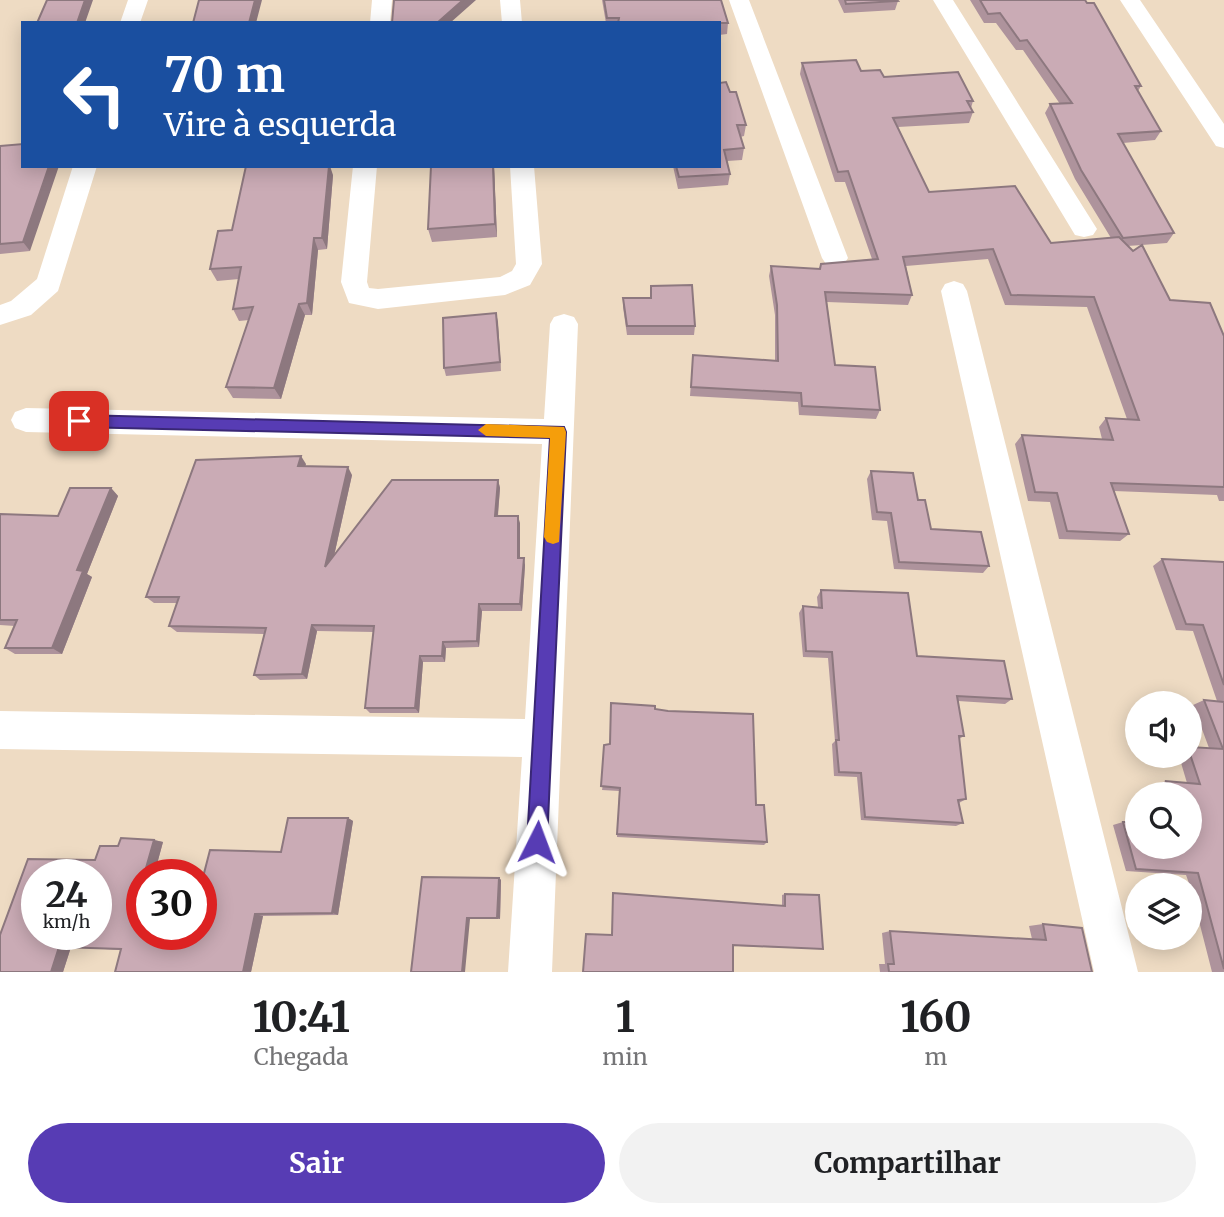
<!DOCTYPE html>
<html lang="pt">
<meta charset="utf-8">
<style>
:root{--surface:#fff;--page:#f2f2f2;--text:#202124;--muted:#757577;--accent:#573cb4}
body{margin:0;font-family:Merriweather,serif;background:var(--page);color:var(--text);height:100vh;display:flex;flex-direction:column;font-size:26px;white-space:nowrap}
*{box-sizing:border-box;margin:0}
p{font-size:23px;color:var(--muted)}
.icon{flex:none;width:38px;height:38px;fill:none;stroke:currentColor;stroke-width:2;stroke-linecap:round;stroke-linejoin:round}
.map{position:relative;height:972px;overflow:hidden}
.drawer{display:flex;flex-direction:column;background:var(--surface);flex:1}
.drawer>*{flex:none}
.top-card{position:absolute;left:21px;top:21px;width:700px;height:147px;border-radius:0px;box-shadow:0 4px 18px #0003;background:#1a4fa0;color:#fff;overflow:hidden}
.fabs{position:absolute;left:1125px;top:691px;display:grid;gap:14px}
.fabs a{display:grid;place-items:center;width:77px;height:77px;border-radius:50%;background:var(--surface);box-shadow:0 4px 18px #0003;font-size:35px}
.speed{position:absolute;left:21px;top:859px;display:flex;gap:14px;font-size:35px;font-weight:700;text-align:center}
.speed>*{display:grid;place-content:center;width:91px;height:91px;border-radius:50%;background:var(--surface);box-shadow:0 4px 18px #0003;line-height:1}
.speed small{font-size:18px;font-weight:400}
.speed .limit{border:10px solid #d22;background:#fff;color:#111}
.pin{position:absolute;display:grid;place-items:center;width:60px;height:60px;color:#fff;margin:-30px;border-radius:14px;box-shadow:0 4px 10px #0006}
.me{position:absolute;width:77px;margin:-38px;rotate:3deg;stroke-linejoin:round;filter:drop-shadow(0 0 5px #0008)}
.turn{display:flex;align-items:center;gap:24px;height:147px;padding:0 28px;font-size:32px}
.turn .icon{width:91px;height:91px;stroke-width:2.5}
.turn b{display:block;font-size:49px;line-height:60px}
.eta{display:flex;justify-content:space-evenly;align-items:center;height:119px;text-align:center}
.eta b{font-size:42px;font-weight:700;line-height:49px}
.cta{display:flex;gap:14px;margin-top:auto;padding:14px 28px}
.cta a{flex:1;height:80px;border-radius:42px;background:var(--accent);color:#fff;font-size:28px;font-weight:700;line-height:80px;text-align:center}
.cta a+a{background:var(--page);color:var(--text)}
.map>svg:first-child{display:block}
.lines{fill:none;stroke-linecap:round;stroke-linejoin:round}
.minor{fill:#fff;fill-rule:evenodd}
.wall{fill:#ae939c;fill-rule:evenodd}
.shaded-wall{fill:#8d787f}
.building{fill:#caabb5;stroke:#8d787f;stroke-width:2;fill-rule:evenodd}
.route{fill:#573cb4;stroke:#392775;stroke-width:2}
.slow{fill:#f59e0b}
</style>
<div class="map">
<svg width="1224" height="972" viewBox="0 0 1224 972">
<rect width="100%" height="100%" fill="#eedbc3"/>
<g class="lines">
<path class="minor" d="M128,0H148L140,23H120Z
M372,0H392L390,23H370Z
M500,0H520L522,23H502Z
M729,0H749L848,258L844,264L835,267L826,264L822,258Z
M933,0H953L1097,229L1093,235L1084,237L1075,235Z
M1120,0H1140L1224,124V148L1216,146Z
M73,166H97L58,291L31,315L0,325V305L11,301L37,279Z
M353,166H377L367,282L369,288L378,289L500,277L512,271L516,264L510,166H534L542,264L530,285L505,295L378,309L349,303L341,282Z
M954,281L963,284L967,291L1138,972H1094L941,291L945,284Z
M564,314L574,317L578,324L552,972H508L522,757L0,749V711L525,719L542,444L26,432L15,428L11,420L15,412L26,408L544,419L550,324L554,317Z"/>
</g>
<path class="wall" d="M602,0H721L728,23L727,34L719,35V23H606Z
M838,0H897L898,1L895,10L844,13Z
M970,0H1085L1141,86L1138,91L1161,131L1155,140L1123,143L1174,233L1167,243L1142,245L1170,300L1224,336V501H1219L1217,495L1114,491L1129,534L1120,541L1059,539L1050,502L1028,501L1015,444L1022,435L1102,439L1099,427L1106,418L1127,419L1087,307L1005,305L988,259L906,266L912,295L908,305L827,302L835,365L880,410L876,419L799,415L798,402L690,396L693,355L775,361V315L769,276L771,266L819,269L821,264L872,259L845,182H835L800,74L802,63L861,71L973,101L971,108L973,112L969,123L898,127L929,192L1051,243L1111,238L1075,179L1045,113L1050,104H1060L1023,50H1016L996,23H984ZM1142,245L1133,251L1127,246Z
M730,92L746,125L744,136L740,137L744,148L742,160L727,161L730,174L728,185L678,189L673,166H719Z
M0,146L30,251L0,254Z
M494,166L497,237L432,242L428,229Z
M333,175L327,249L318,250L312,315H305L281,399L233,398L226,387L249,320L239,321L233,309L239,279L217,281L210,269L232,230Z
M623,298L695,326L694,335H627L623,307Z
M496,313L501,371L446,376L444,368Z
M306,464L305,466L352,475L334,556L498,480L500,488L498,516L520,523V558L525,565L522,611H482L479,647L446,648L445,662H423L419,713H370L365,708L374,632L317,631L307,679L260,680L254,675L264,634L177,632L169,626L177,603H154L146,597Z
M871,471L918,500L931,529L989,566L983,573L894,569L887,521L872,520L867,479Z
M111,488L118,496L87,574L92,577L62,654H15L5,648L15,626L0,625V514L58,516Z
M1162,559L1224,562V972H1212L1190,886L1186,875L1126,871L1113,825L1123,822L1190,847V794H1158L1155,785L1166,781L1187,783L1179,756H1190V747L1209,748L1193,705L1204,700L1217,701L1193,631L1176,630L1153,566Z
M821,590L917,656L1012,699L1005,704L958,701L964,736L959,739L966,799L959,803L963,823L956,826L861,820L857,777L834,776L832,744L835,741L828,658L803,657L799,613L803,606L818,607L817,597Z
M655,709L756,805L767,842L764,845L617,837L619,791L602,790L610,744Z
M288,818H348L353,821L338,915L263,916L251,972H115L121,950L71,947L63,972H0V935L28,859L95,860L100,846H118L121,838L154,840L163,842L154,875H142V934H201V885L210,850L281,852ZM37,875H96V934H37Z
M499,878L501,880L500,919H470L411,972Z
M785,894L823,949L733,946L612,935L782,906V895Z
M1043,924L1092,972H880L879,964H885L882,933L890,931L1032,939L1029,926Z"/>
<path class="shaded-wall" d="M85,0H93L85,23H77Z
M255,0H262L256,23H249Z
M463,0H476L450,23H437Z
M49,166H59L30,251L23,242Z
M329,166H330L333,175L327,249L322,238Z
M493,166H494L497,237L495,224Z
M314,238L318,250L312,315L307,303Z
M299,304L305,315L281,399L274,388Z
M496,313L498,322L501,371L500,362Z
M301,456L306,464L303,474L298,466Z
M348,467L352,475L330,574L325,567Z
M498,480L500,488L497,524L495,516Z
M111,488L118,496L87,574L92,577L62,654L52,648L77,570Z
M518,516L520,523V565L518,558Z
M524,558L525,565L522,611L520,604Z
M479,604L482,611L479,647L477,641Z
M312,625L317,631L307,679L302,674Z
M443,642L446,648L445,662L442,656Z
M420,656L423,662L419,713L415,708Z
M348,818L353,821L338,915L332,913Z
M154,840L163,842L154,875H144Z
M499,878L501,880L500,919L497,918Z
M142,883V911L134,910Z
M255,914L263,916L251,972H243Z
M467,918L470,919L465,972H462Z
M59,947H71L63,972H51Z"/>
<path class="building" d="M47,0H85L77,23H37Z
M199,0H255L249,23H193Z
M394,0H463L437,23H392Z
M604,0H721L728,23H618L619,18H607Z
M845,0H897L898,1L846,4Z
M980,0H1085L1087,3H1094L1141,86H1135L1161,131L1118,134L1174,233L1123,238L1081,170L1050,104L1072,103L1027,40L1020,41L1000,13L988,14Z
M856,60L861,71L880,70L884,77L958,72L973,101H967L973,112L893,118L929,192L1015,186L1051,243L1119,237L1133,251L1142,245L1170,300L1210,303L1224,336V487L1111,483L1129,534L1067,531L1057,493L1035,492L1022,435L1113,440L1106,418L1139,420L1094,297L1011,295L993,249L903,257L912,295L825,292L835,365L875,367L880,410L802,406L801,393L691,387L693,355L778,361L777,305L771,266L820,269L821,264L878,259L848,171L838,172L802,63Z
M726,82L730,92H736L746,125H737L744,148L724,150L730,174L679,177L676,166H719V83Z
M23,144V166H49L23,242L0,244V146Z
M246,166H329L322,238H314L307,303L299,304L274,388L226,387L253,307L233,309L241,267L210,269L218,231L232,230Z
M431,166H493L495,224L428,229Z
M692,285L695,326H627L623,298H651V286Z
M496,313L500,362L444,368L443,318Z
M301,456L298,466L348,467L325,567L392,480H498L495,516H518V558H524L520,604H479L477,641L443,642L442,656H420L415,708H365L374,626L312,625L302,674L254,675L266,628L169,626L179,597H146L196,460Z
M871,471L913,473L918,500H925L931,529L981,532L989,566L899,562L891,513L877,512Z
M70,488H111L77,570L83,571L52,648H5L17,620H0V514L58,516Z
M1162,559L1224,562V685L1203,625L1186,624Z
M821,590L908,593L917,656L1004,661L1012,699L957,696L964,736H959L966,799L958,800L963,823L865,817L861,773L839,772L836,740H839L832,652L806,651L803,606L822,608Z
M1204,700L1224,702V969L1198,873L1136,869L1123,822H1138V847H1190V794H1169L1166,781L1200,784L1190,754V747L1223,749Z
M611,703L655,706V709L668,711L753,714L756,805H764L767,842L617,834L620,788L601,786L604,745L610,744Z
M288,818H348L332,913L255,914L243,972H115L121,949L59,947L51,972H0V935L28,859L95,860L100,846H118L121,838L154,840L144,875H142V883L134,910H142V934H201V885L210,850L281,852ZM37,875H96V934H37Z
M422,877L499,878L497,918H467L462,972H411Z
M613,893L785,906V894L819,895L823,949L733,945V972H583L586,934L612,935Z
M1043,924L1082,928L1092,972H889L888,964H894L890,931L1046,940Z"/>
<path class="route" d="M79,415L564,427L566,432L547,842L544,849L537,852L530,849L527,842L550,438L79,427L71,421Z"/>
<path class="slow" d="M486,424L564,427L566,432L559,542L553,544L547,542L544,537L550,438L486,436L478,430Z"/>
</svg>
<div class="fabs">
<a><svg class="icon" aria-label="sound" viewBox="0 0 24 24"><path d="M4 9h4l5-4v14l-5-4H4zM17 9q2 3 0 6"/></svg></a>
<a><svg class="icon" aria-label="search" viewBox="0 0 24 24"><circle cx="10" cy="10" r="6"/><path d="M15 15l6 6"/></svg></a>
<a><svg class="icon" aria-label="layers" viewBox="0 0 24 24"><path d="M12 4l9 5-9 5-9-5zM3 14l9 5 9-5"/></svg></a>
</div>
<div class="speed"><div>24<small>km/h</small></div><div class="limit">30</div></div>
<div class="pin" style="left:79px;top:421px;background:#d93025"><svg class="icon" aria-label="arrive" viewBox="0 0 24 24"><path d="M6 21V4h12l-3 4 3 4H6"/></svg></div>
<svg class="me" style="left:537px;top:842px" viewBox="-20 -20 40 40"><path d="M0-17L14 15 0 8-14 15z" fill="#573cb4" stroke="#fff" stroke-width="4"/></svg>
<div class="top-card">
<div class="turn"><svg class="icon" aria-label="left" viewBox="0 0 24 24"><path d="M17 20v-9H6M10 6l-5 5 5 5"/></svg><div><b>70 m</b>Vire à esquerda</div></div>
</div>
</div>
<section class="drawer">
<div class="eta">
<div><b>10:41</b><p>Chegada</p></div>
<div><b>1</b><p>min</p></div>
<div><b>160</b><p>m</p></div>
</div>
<div class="cta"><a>Sair</a><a>Compartilhar</a></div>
</section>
